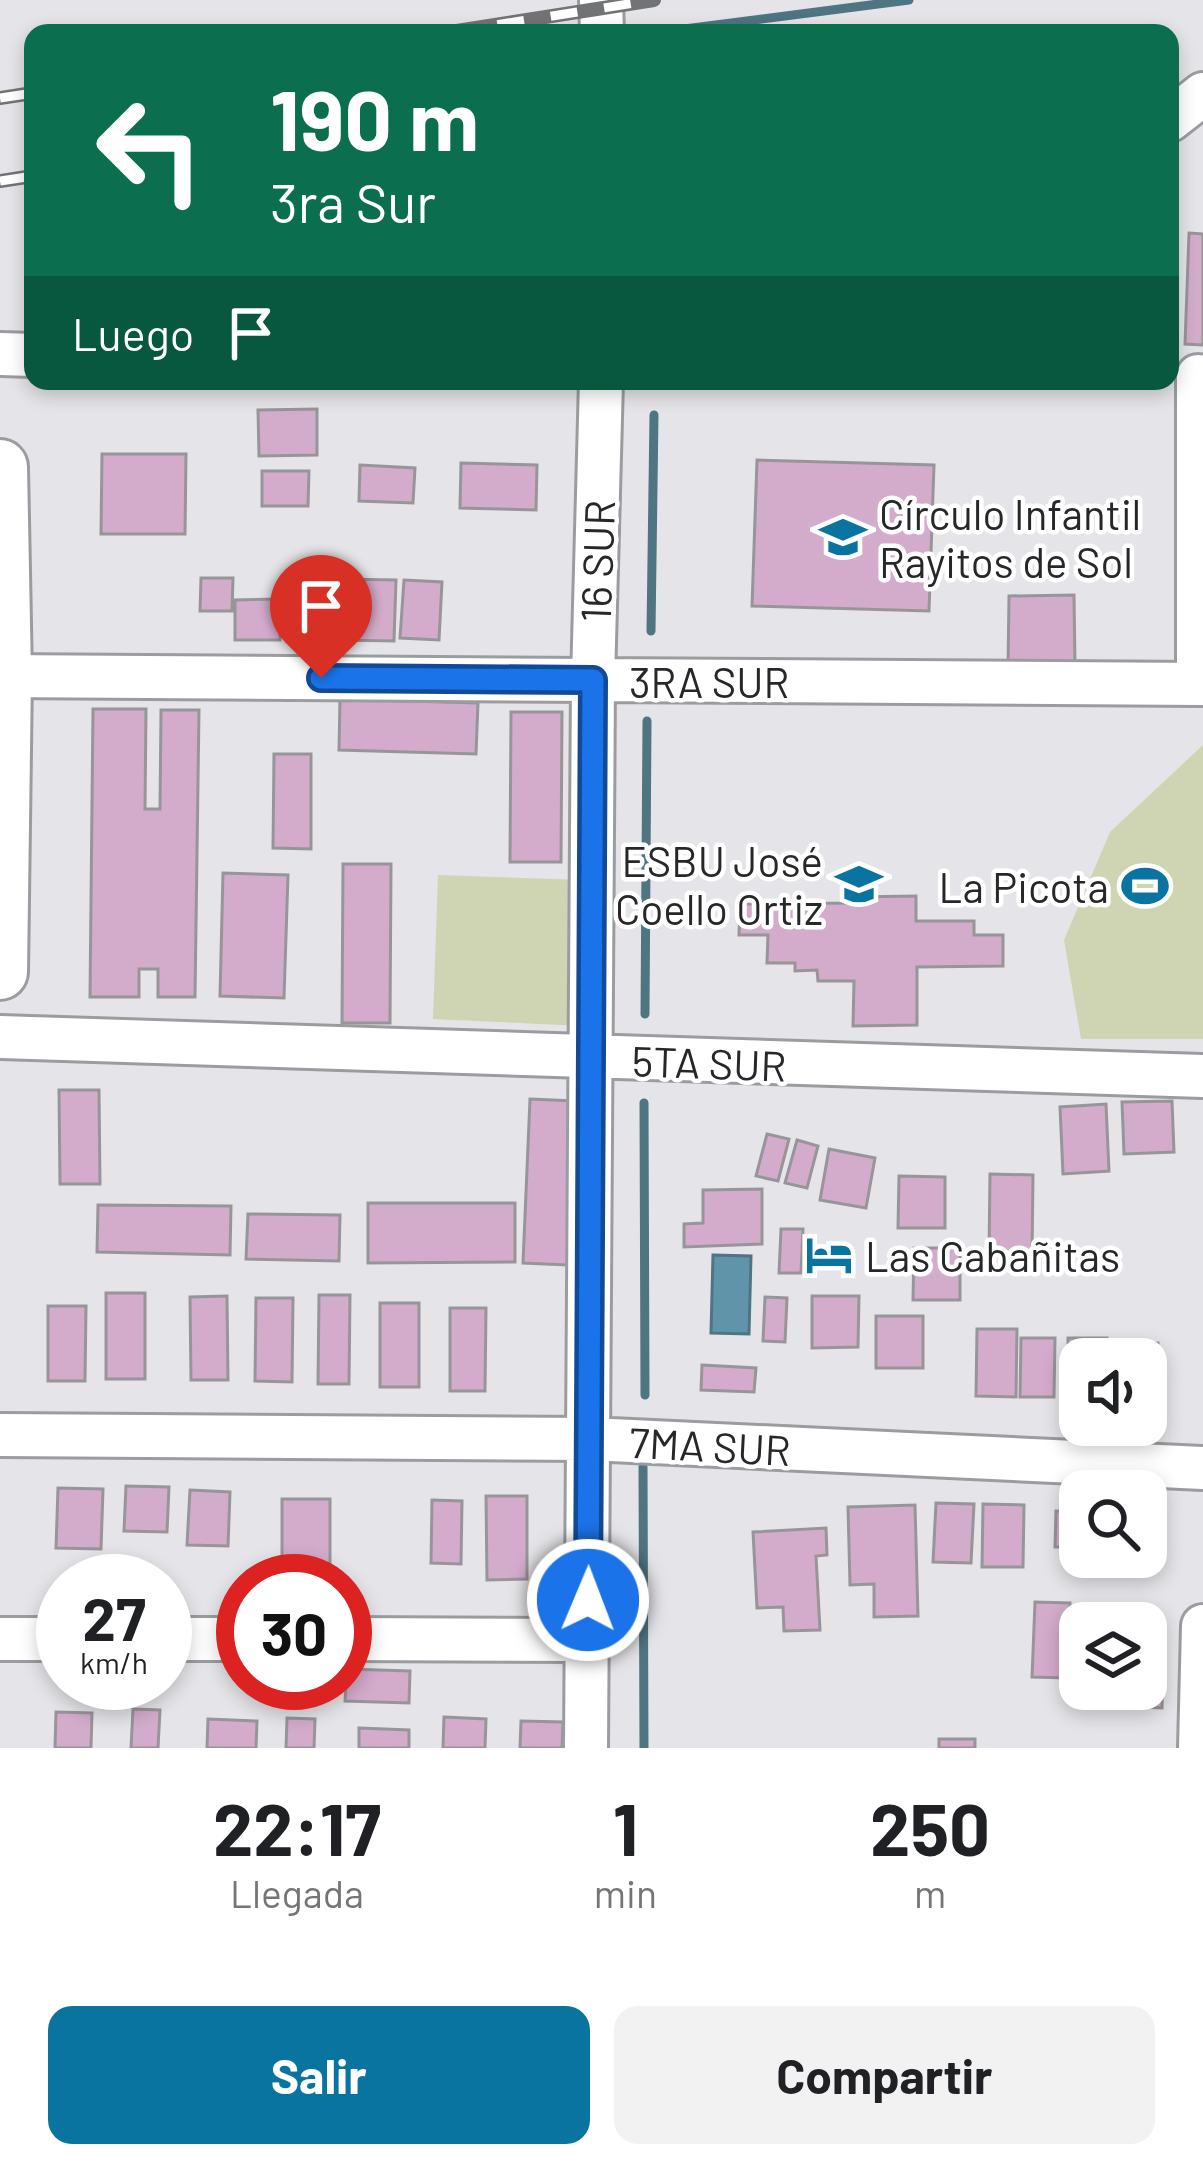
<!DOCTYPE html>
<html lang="es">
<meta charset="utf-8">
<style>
:root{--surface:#fff;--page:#f2f2f2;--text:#202124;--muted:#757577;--accent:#0a74a0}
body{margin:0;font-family:Barlow,sans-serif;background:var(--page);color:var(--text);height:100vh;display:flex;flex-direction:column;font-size:45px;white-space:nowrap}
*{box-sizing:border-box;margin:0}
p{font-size:39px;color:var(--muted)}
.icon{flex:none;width:66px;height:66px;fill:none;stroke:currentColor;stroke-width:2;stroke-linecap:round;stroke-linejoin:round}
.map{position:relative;height:1748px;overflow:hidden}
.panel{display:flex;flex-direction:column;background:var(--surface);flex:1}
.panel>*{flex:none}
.banner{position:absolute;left:24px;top:24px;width:1155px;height:366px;border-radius:24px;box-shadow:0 6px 18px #0003;background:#0b6e4f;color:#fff;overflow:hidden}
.fabs{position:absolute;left:1059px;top:1338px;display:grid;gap:24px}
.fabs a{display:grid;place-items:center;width:108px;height:108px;border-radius:24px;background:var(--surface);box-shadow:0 6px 18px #0003;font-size:60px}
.speed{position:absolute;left:36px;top:1554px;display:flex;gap:24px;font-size:60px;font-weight:700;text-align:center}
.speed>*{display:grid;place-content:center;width:156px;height:156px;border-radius:50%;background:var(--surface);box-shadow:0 6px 18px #0003;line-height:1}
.speed small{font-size:30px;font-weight:400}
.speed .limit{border:18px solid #d22;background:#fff;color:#111}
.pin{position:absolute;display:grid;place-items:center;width:102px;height:102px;color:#fff;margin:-123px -51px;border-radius:50% 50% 50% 0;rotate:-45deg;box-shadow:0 0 12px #0007}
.pin .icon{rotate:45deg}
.me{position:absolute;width:132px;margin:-66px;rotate:1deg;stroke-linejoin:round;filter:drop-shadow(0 0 9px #0008)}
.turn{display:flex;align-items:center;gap:42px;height:252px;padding:0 48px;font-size:54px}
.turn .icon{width:156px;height:156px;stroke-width:2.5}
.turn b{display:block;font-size:84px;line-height:102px}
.then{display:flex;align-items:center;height:114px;padding:0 48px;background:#0003;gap:24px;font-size:45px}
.eta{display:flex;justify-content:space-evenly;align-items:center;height:204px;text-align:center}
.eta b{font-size:72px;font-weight:700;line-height:84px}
.button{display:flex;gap:24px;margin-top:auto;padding:24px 48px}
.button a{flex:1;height:138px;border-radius:24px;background:var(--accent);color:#fff;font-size:48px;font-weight:700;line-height:138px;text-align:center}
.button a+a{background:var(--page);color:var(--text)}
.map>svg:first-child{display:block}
.green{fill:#cfd4b3}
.water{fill:#6095a9;stroke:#4f7482;stroke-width:3}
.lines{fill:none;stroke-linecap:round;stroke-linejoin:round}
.stream{stroke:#4f7482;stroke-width:9}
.building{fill:#d3abcb;stroke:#989598;stroke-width:3}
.minor-casing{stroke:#9b9c9f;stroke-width:48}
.major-casing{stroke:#9b9c9f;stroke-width:60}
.minor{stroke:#fff;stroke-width:42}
.major{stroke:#fff;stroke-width:54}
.rail-casing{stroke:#727375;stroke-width:14}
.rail{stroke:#fff;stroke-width:9;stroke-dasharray:27;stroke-linecap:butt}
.route-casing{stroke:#114b97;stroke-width:30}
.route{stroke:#1a73e8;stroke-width:21}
.labels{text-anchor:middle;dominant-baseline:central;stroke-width:9;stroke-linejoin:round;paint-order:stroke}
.poi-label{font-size:42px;fill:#262728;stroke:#fff;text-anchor:start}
.street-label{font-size:42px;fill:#262728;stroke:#fff}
</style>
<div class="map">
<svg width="1203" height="1748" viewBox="0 0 1203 1748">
<rect width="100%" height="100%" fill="#e5e5e9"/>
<path class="green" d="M1203,745V1039H1081L1064,940L1110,832Z
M438,875L583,880V1026L433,1019Z"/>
<path class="water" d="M713,1255L751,1256L749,1334L711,1333Z"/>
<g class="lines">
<path class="stream" d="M653,33L909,0
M651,631L654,415
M645,1014L647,721
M644,1103L645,1395
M643,1467L644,1748"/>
</g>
<path class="building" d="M1189,233L1203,234V345L1185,344Z
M317,409V455L259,456L258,410Z
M102,454H186L185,534H101Z
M757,460L934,465L929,611L752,606Z
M461,463L537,465L536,510L460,508Z
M360,465L415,468L413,503L359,501Z
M262,471H309L308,506H262Z
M201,578H233L232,611H200Z
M340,579L396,580L394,641L339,640Z
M404,580L442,582L439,640L400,638Z
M1074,595L1075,667L1008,668L1009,596Z
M280,599V640H235V600Z
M334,605L335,639H300L299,606Z
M340,699L478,703L476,754L339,750Z
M93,709H146L145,809H160L161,710H199L195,997H158V969H139V997H90Z
M511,712H562L561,862H510Z
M274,754H311V849L273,848Z
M343,864H391L390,1023H342Z
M223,873L288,875L284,998L220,996Z
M916,896V921H974V935H1003V966L917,967V1025L853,1026L854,981H818L817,970L795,971V963H767L768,935H739L740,904L852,903V897Z
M59,1090H99L100,1184H60Z
M530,1099L574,1101L567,1265L523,1263Z
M1172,1101L1174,1152L1124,1154L1122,1102Z
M1106,1104L1109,1171L1063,1174L1060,1107Z
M767,1134L789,1139L778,1181L756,1176Z
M797,1140L818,1146L807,1188L785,1183Z
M797,1140L818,1146L807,1188L785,1183Z
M829,1149L875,1158L866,1208L820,1200Z
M990,1174L1033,1175L1032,1256H989Z
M899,1176L945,1177V1228H898Z
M899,1176L945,1177V1228H898Z
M762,1189V1244L684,1247V1224L703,1223V1190Z
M762,1189V1244L684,1247V1224L703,1223V1190Z
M368,1203H515V1262L368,1263Z
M98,1205L231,1206L230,1255L97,1252Z
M248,1214L340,1215L339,1261L246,1259Z
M781,1229H803L801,1273H779Z
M914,1248H960V1300H913Z
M106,1293H145V1379H106Z
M319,1295H350L349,1384H318Z
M227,1296L228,1380H191L190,1297Z
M812,1296H859L858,1347L812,1348Z
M812,1296H859L858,1347L812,1348Z
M765,1297L787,1298L785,1342L763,1341Z
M765,1297L787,1298L785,1342L763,1341Z
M256,1298H293L292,1382L255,1381Z
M380,1303H419V1387H380Z
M48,1306H86L85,1381H48Z
M450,1308H486L485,1391H450Z
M876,1316H923V1368H876Z
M977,1329H1017L1016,1397L976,1396Z
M1021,1338H1055L1054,1397H1020Z
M1068,1338H1107V1359H1080V1399H1068Z
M1118,1343H1158V1400H1146V1359H1118Z
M702,1365L756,1368L754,1392L701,1390Z
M702,1365L756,1368L754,1392L701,1390Z
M126,1486L169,1487L167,1532L124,1531Z
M58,1488L103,1489L101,1549L56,1548Z
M190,1490L230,1492L228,1546L187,1545Z
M486,1496H527V1579L487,1580Z
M282,1499H330V1581H282Z
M432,1500L462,1501L461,1564L431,1563Z
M936,1503L974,1504L971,1563L933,1562Z
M1146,1503H1165V1544H1146Z
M983,1504L1024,1505L1023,1567H982Z
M915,1505L918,1616L874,1617V1584L850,1585L848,1507Z
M1056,1511H1080V1547H1055Z
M826,1528L827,1555L816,1556L820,1630L784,1631L783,1607L757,1608L753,1532Z
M1035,1602L1070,1603L1067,1678L1032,1677Z
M1146,1666L1163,1667L1162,1708L1096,1705L1097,1689H1146Z
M347,1669L410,1671L409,1703L345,1701Z
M133,1709L160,1710L158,1748H131Z
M56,1712L92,1713L91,1748H55Z
M444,1717L486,1719L485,1748H443Z
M287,1718L315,1719L314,1748H286Z
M208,1719L257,1721L256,1748H207Z
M521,1721L563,1722L562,1748H520Z
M359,1728L409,1730V1748H359Z
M939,1739H975V1748H939Z"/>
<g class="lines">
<defs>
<path id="minor" d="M601,0L602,33
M1170,120L1203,94
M0,354L33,355
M0,676L1203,684
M1198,684V376
M0,1037L1203,1076
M0,1435L590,1439L1203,1468
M0,1639H63
M165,1639H243
M345,1639L588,1640
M586,1748L593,680L601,381
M1200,1748L1203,1626"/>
<path id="major" d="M0,467L4,676L0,972"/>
</defs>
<use href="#minor" class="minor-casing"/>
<use href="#major" class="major-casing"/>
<use href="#minor" class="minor"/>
<use href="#major" class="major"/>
<defs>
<path id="rail" d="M444,33L654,0
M0,98L33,93
M0,181L33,176"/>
</defs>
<use href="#rail" class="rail-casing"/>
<use href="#rail" class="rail"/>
</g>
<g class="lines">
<defs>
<path id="route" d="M321,678L593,680L588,1600"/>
</defs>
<use href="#route" class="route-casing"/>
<use href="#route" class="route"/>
</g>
<defs>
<symbol id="school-bare" viewBox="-9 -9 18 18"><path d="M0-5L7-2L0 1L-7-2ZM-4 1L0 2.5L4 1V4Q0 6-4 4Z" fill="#0a74a0" stroke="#fff" stroke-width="2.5" paint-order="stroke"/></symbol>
<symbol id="stadium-bare" viewBox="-9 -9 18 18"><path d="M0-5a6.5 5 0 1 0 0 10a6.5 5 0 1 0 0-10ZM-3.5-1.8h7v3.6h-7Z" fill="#0a74a0" stroke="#fff" stroke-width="2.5" paint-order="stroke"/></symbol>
<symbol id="hotel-bare" viewBox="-9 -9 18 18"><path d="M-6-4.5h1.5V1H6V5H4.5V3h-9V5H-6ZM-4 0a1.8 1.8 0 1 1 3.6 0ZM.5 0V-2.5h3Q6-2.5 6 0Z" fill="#0a74a0" stroke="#fff" stroke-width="2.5" paint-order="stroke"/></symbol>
</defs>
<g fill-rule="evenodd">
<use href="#school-bare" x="810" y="504" width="66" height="66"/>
<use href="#school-bare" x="826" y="851" width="66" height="66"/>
<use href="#stadium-bare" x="1112" y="853" width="66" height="66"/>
<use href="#hotel-bare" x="796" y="1222" width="66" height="66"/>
</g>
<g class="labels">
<g class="poi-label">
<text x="879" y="513">Círculo Infantil<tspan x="879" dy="48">Rayitos de Sol</tspan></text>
<text x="823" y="860" text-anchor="end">ESBU José<tspan x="823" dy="48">Coello Ortiz</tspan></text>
<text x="1109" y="886" text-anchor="end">La Picota</text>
<text x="865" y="1255">Las Cabañitas</text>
</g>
<g class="street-label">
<text transform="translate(596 561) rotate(-88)">16 SUR</text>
<text x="709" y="681">3RA SUR</text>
<text transform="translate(709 1062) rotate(2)">5TA SUR</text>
<text transform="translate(710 1445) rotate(3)">7MA SUR</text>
</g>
</g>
</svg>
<div class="fabs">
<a><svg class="icon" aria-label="sound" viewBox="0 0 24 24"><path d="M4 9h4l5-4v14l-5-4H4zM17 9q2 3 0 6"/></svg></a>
<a><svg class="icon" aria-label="search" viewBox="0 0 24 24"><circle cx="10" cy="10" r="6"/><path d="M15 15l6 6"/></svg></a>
<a><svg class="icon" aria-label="layers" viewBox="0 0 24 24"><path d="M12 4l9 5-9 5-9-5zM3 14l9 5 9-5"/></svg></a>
</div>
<div class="speed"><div>27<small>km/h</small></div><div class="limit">30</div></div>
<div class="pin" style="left:321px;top:678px;background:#d93025"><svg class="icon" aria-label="arrive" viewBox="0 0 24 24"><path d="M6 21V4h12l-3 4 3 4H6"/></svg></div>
<svg class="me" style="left:588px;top:1600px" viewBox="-20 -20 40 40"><circle r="17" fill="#1a73e8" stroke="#fff" stroke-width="3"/><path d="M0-11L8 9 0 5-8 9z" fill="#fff"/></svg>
<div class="banner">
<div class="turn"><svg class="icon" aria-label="left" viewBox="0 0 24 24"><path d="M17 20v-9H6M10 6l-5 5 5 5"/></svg><div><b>190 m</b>3ra Sur</div></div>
<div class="then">Luego<svg class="icon" aria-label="arrive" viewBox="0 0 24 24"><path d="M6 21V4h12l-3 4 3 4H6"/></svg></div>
</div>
</div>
<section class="panel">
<div class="eta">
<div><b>22:17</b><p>Llegada</p></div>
<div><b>1</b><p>min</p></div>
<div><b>250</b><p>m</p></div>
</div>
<div class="button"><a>Salir</a><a>Compartir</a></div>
</section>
